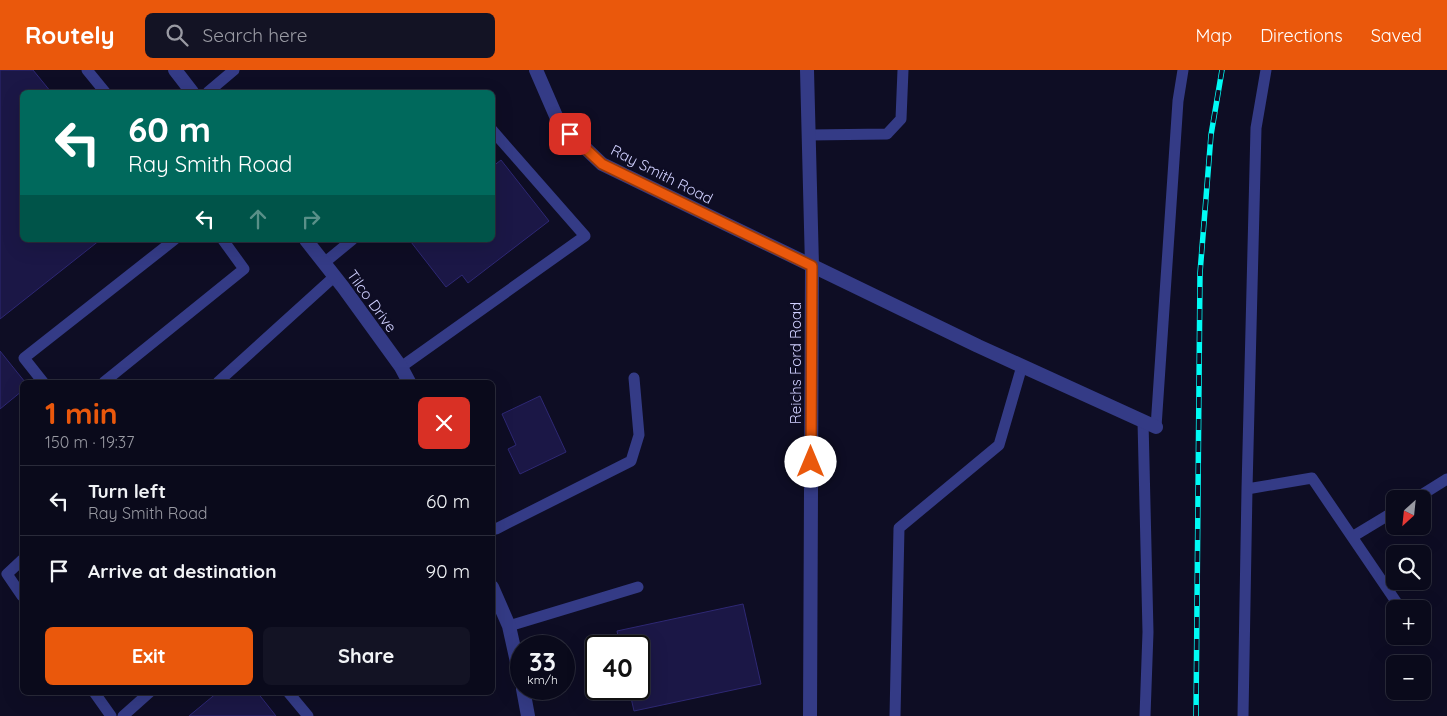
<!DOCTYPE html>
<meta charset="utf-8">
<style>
:root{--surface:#0a0a1b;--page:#131324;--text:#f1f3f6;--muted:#999aa3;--line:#2a2b3a;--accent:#ea580c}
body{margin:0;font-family:Quicksand,sans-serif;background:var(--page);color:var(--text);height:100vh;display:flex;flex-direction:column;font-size:19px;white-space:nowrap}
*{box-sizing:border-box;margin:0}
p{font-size:16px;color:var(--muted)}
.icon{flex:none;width:28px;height:28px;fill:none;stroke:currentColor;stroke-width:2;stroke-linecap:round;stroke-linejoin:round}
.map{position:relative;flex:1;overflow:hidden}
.sheet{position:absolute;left:20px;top:310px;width:475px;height:315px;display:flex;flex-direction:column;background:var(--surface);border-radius:8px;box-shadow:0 5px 20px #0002,0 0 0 1px var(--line)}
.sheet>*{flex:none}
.top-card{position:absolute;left:20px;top:20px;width:475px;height:152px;border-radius:8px;box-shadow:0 5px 20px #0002,0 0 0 1px var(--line);background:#00695c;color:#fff;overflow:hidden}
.needle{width:32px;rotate:207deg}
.fabs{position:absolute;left:1386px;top:420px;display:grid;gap:10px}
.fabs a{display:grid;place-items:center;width:45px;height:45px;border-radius:8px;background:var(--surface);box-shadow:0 5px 20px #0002,0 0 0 1px var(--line);font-size:25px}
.speed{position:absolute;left:510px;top:565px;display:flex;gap:10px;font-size:25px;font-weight:700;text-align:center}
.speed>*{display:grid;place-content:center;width:65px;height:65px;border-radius:50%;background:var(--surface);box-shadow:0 5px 20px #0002,0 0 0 1px var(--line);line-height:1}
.speed small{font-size:12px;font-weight:400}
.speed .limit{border:2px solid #111;border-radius:8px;background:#fff;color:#111}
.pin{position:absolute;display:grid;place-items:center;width:42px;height:42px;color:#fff;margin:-21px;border-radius:10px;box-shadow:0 2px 8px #0006}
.me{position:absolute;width:55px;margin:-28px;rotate:0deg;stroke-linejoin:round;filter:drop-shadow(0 0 4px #0008)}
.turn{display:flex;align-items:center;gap:18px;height:105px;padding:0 25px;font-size:22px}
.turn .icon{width:65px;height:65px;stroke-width:2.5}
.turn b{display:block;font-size:35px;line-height:42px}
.lanes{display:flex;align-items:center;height:48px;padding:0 25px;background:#0003;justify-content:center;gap:25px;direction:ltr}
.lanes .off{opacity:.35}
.round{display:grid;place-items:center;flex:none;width:52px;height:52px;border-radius:8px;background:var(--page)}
.head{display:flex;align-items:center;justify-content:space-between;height:85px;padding:0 25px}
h1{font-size:30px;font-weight:800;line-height:38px;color:var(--accent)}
.button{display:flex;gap:10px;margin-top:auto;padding:10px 25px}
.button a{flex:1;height:58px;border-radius:8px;background:var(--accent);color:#fff;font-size:20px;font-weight:800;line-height:58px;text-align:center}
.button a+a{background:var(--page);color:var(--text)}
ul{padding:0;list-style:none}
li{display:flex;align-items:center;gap:15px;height:70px;padding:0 25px;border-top:1px solid var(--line)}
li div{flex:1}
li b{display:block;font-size:19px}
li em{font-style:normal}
header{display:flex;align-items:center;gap:30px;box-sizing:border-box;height:70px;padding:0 25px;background:var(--accent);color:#fff}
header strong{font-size:24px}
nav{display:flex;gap:28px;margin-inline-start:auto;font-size:18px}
.search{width:350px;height:45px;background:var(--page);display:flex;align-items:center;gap:12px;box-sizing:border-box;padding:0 18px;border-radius:8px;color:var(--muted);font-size:19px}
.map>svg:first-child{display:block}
.building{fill:#1b1746;stroke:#2e2874}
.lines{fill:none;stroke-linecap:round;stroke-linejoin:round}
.service{stroke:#343b86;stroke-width:11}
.minor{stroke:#343b86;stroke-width:14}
.tertiary{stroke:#343b86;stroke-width:14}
.rail-casing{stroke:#00fbf5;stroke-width:5.5}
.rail{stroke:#0e0d24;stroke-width:4;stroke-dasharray:11;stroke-linecap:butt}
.route-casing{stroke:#983908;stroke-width:12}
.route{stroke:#ea580c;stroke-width:9}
.labels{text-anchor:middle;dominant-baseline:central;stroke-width:5;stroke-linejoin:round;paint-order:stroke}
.street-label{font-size:15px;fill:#d0d0ff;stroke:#0e0d24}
</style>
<header>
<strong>Routely</strong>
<div class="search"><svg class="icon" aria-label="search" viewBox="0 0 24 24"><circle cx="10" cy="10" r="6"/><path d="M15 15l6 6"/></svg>Search here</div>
<nav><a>Map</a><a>Directions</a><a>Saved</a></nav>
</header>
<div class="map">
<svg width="1447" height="646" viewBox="0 0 1447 646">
<rect width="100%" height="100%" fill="#0e0d24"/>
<path class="building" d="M0,0H33L51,22H22V170H100L0,249Z
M501,90L549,151L468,213L462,205L446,217L411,172L414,170H492V97Z
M0,281L25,312H22V321L0,339Z
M540,326L566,382L520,404L508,379L516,375L502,344Z
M743,534L761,614L634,641L629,619H639V576H620L617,561Z
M218,622H257L276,646H189Z"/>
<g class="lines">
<path class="service" d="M87,0L105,22
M208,22L234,0
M809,65L887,64L901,49L903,0
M324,193L352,170
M401,297L585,166L492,60
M43,312L24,288L174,170
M104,312L244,199L223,170
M218,312L335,206
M1143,351L1148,562L1145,646
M1156,357L1178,31L1183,0
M1247,419L1312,408L1397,533
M1415,429L1447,409
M492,460L496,459L631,391L639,365L634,308
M1352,467L1395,441
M22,490L7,504L22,526
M509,556L638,517
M94,622L111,646
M288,622L308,646
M123,646L150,622
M895,646L899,458L999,375L1022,296
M1243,646L1247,419L1256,58L1266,0"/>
<path class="minor" d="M175,0L192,22
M536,0L559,53L602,94L978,276L1156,357
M306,170L343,217L401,297L409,312
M492,517L509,556L521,610
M523,619L528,646"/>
<path class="tertiary" d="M807,0L812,196L810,646"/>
<defs>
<path id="rail" d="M1196,646L1200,203L1211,65L1222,0"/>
</defs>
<use href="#rail" class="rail-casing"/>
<use href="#rail" class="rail"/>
</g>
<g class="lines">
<defs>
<path id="route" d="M570,64L602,94L812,196L811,392"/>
</defs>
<use href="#route" class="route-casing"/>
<use href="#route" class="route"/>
</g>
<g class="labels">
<g class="street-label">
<text transform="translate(662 104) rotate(27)">Ray Smith Road</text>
<text transform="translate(372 231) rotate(54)">Tilco Drive</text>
<text transform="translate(795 293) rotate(-90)">Reichs Ford Road</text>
</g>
</g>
</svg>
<div class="fabs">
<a><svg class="needle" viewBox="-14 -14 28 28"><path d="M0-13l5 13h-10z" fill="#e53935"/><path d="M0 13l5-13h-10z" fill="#999aa3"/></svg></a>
<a><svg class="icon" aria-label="search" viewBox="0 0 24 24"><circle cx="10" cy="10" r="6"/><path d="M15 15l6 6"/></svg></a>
<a>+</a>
<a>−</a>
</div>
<div class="speed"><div>33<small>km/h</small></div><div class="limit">40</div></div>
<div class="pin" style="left:570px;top:64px;background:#d93025"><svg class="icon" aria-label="arrive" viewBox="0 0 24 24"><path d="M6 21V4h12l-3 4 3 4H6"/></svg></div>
<svg class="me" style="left:811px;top:392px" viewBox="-20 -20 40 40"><circle r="19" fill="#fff"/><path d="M0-13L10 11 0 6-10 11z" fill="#ea580c"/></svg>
<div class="top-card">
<div class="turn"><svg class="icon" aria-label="left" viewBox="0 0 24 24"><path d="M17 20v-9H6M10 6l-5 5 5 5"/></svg><div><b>60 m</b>Ray Smith Road</div></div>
<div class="lanes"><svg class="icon" aria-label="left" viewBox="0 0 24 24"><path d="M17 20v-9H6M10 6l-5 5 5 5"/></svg><svg class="icon off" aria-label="ahead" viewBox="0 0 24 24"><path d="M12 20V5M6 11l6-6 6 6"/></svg><svg class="icon off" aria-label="right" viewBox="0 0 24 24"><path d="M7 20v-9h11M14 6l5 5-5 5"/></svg></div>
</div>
<section class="sheet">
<div class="head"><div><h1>1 min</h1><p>150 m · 19:37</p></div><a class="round" style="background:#d93025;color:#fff"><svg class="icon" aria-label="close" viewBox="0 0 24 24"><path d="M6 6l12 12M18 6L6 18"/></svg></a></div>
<ul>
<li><svg class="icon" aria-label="left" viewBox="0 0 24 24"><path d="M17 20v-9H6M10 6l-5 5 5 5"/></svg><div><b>Turn left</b><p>Ray Smith Road</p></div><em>60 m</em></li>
<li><svg class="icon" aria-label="arrive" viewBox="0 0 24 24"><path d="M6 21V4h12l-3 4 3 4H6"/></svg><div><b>Arrive at destination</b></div><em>90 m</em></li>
</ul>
<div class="button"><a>Exit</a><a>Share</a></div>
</section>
</div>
